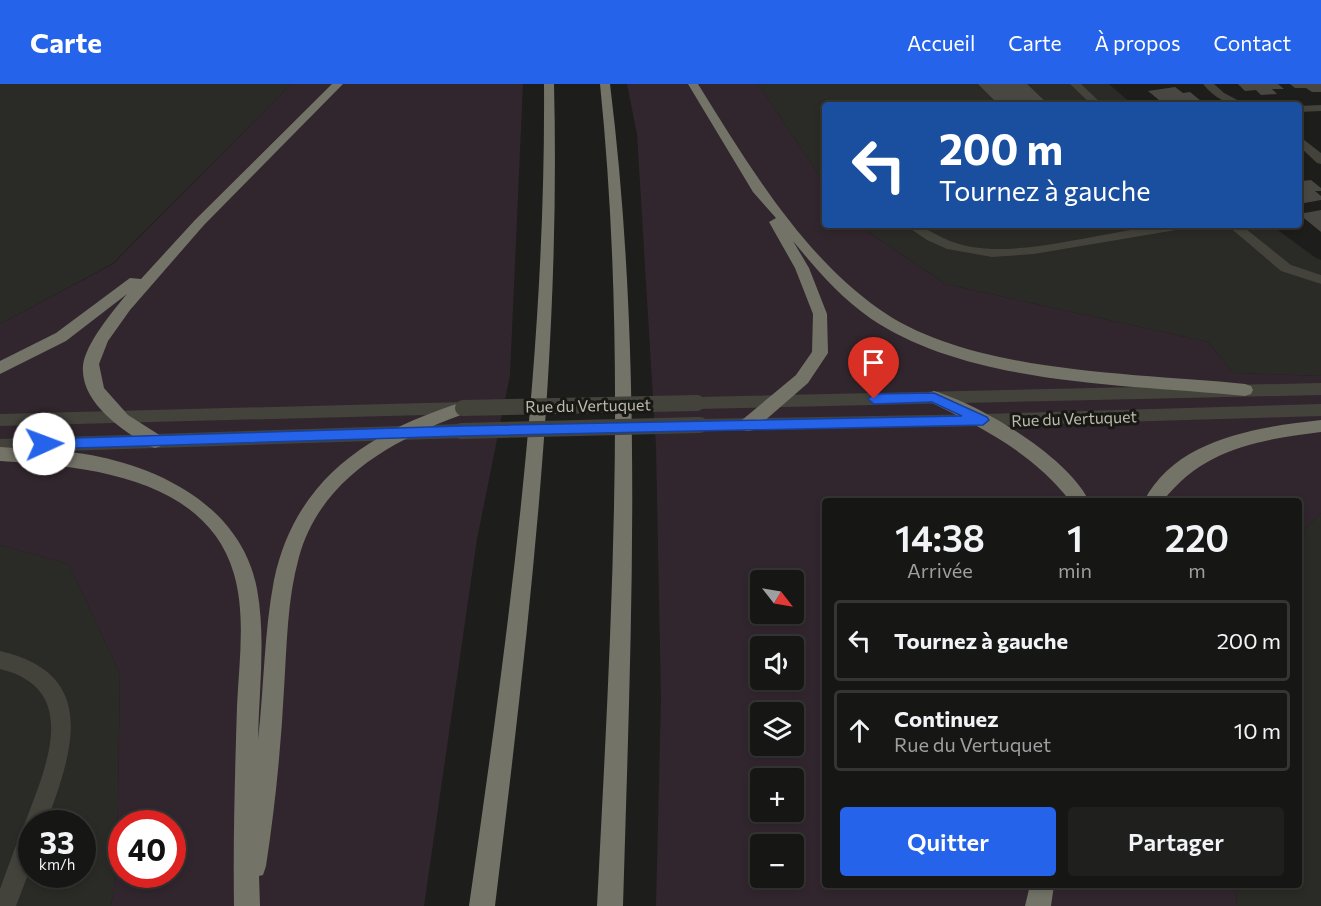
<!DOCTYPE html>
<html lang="fr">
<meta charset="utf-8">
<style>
:root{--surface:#161614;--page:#1f1f1d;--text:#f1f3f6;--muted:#9e9fa0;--line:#353534;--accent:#2563eb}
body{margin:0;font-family:Commissioner,sans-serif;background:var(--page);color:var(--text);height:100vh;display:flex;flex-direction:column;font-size:22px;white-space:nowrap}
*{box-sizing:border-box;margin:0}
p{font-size:20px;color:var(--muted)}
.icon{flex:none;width:33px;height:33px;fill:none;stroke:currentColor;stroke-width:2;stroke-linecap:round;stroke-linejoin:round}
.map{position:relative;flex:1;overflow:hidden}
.sheet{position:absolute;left:822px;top:414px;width:480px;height:390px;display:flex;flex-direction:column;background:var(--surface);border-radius:6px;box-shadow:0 3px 9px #0003,0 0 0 2px var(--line)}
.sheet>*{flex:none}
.top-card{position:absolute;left:822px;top:18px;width:480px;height:126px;border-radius:6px;box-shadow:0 3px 9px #0003,0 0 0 2px var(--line);background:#1a4fa0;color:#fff;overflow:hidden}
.needle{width:39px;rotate:121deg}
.tools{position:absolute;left:750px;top:486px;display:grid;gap:12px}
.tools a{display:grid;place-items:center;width:54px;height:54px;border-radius:6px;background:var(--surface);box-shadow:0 3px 9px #0003,0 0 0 2px var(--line);font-size:30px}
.speed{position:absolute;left:18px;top:726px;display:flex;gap:12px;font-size:30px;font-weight:700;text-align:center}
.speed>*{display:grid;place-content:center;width:78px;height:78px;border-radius:50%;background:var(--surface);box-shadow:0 3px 9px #0003,0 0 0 2px var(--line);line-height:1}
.speed small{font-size:15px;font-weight:400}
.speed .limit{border:9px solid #d22;background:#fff;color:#111}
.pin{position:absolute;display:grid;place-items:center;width:51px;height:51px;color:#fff;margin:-62px -26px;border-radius:50% 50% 50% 0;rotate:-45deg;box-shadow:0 0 6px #0007}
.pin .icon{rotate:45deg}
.me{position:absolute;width:66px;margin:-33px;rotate:88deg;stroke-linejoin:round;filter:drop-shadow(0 0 4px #0008)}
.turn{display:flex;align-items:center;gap:21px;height:126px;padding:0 18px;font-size:27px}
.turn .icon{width:78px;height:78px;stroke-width:2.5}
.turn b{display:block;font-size:42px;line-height:51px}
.eta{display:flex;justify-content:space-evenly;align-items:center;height:102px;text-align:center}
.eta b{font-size:36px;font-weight:600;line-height:42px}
.primary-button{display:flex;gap:12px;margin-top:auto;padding:12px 18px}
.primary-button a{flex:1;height:69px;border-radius:6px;background:var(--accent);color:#fff;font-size:24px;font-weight:600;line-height:69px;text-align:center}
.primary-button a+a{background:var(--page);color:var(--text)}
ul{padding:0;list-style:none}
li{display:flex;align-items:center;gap:18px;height:81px;margin:0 12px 9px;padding:0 6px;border:3px solid var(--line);border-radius:6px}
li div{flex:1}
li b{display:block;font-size:22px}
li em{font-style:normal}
header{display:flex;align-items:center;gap:36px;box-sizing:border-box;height:84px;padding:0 30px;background:var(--accent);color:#fff}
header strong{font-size:28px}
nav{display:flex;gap:33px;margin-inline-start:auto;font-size:21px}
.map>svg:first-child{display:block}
.built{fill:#2a2a26;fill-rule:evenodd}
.green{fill:#31262d;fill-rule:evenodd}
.building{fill:#484741}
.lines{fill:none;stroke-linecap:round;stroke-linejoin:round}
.service{fill:#43433b;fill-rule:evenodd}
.minor{fill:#43433b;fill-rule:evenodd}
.tertiary{fill:#43433b;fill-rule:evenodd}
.motorway{fill:#747367;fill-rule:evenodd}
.tertiary-bridge{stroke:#43433b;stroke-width:16}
.route{fill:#2563eb;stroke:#184099;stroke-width:1.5}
.labels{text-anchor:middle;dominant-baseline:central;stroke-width:6;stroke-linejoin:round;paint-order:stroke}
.street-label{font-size:16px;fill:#bebbac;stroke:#181815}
</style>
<header>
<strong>Carte</strong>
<nav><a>Accueil</a><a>Carte</a><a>À propos</a><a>Contact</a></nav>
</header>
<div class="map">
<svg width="1321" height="822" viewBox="0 0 1321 822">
<rect width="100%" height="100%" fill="#1d1d1b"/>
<path class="built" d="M0,0H291L112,180L0,240Z
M758,0H1109L1133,21H825V100Z
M858,141H1271L1316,174L1321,176V292L1233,289L1208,258L945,200Z
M1321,429V822H1236L1237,801H1299V452L1302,447Z
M0,461L69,480L120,590L117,785L111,822H0ZM32,740H82V790H32Z"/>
<path class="green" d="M291,0H523L510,291L477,455L424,822H111L117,785L120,590L69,480L0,461V240L113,180ZM122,740H172V790H122Z
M627,0H758L825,100V141H858L945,200L1208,258L1233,289L1321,292V429L1302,447L1299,452V417H825V801H1237L1236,822H656L661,615L656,363L637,50ZM760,496H794V530H760ZM760,562H794V596H760ZM760,628H794V662H760ZM760,694H794V728H760ZM760,760H794V794H760Z"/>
<path class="building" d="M978,0H1027L1049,21H999Z
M1238,0H1278L1284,5H1272L1277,10L1261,11L1256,6L1245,7Z
M1290,0H1321V8H1312L1306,4H1295Z
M1175,3L1183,9L1190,8L1201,17L1193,18L1197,21H1165L1148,7Z
M1299,95L1302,97L1311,96L1321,104V107H1315L1321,112V116L1299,120Z
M1321,126V148L1299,130Z"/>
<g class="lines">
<path class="service" d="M1070,0H1081L1103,21H1092Z
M905,141C927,141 936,153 956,159C967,163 980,164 992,165C1058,166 1122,141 1188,141L1182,145L1034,170L992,173L947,165L927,156Z
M1227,141H1241L1291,181L1321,191V200L1281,187Z
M0,567C101,590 72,669 46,740H32V780L16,822H0V805C9,780 18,755 28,731C48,678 79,604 0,585Z"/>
<path class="minor" d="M1203,0H1214L1224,9L1247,21C1228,21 1215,15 1203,0Z
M1321,21V27L1299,28V22Z
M1299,52L1321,69V80L1317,79L1299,62Z"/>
<path class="tertiary" d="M1321,299V311L697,325L691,323L689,319L691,315L697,313Z
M463,318L469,320L471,324L469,328L463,330L0,342V330Z
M1321,320V332L983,342L700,347L694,346L692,341L694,336L700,335L983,330Z
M461,340L467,342L469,347L467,352L461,354L0,369V355Z"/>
<path class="motorway" d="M332,0H343L204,141L130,226L108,257L99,280L104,304L128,331L161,352L164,357L161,362L155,364L149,362C122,346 80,318 83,282C85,260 113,227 127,210L66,257L0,290V277L56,249L130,194L141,195L195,136Z
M544,0H554C561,275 528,550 495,822H469C508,550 546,275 544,0Z
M600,0H610C644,273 631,548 623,822H597C611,548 628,273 600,0Z
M688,0H698C748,80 801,170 879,225C970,290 1136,289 1245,300L1251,302L1253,306L1251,310L1245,312C1128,300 970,302 870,234C840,213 816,185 793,157L809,184L827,230L828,269L808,299L754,346L748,347L742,346L740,341L742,336L796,291L812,268L813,230L795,184L769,138L776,134L753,108Z
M934,307C981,321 1067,372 1089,417H1070C1033,369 981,343 928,317L926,313L928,309Z
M463,318L469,320L471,324L469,328C396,354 321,393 299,473C287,516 287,561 284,605C281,664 275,723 266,782L263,791L259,792L260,822H234C233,755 235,688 237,622C239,579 246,532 234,490C206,392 83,382 0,377V363C30,365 61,366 91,371C165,385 242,425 257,505C266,554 259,606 258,656C264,603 264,548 274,496C295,395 370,347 463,318Z
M1321,336V348C1259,356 1204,364 1163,417H1144C1176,354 1259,343 1321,336Z
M1030,801H1054L1051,822H1025Z"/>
<path class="tertiary-bridge" d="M463,324L697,319
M461,347L700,341"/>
</g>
<path class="route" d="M934,309L987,333L989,336L983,341L461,352L44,365L38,360L44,355L461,342L962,332L932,318L874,320L868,315L874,310Z"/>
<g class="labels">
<g class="street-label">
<text transform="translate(588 321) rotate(-1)">Rue du Vertuquet</text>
<text transform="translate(1074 334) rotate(-2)">Rue du Vertuquet</text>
</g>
</g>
</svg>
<div class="tools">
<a><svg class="needle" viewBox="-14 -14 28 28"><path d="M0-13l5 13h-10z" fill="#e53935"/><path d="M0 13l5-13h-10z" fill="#9e9fa0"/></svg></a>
<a><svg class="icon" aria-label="sound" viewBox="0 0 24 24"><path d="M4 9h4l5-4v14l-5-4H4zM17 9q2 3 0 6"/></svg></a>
<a><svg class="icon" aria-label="layers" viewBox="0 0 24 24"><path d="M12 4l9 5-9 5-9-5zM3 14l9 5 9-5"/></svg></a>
<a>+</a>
<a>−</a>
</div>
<div class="speed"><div>33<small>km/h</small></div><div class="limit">40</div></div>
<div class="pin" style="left:874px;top:315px;background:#d93025"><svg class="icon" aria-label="arrive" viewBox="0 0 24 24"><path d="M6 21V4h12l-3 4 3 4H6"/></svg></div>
<svg class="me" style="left:44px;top:360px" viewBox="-20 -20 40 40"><circle r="19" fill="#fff"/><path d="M0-13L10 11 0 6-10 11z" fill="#2563eb"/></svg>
<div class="top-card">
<div class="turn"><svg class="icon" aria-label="left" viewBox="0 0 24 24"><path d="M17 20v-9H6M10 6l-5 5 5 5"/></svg><div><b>200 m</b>Tournez à gauche</div></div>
</div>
<section class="sheet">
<div class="eta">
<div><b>14:38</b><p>Arrivée</p></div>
<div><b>1</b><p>min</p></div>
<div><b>220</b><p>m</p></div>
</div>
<ul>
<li><svg class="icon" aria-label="left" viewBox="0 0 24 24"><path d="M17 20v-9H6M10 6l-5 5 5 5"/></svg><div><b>Tournez à gauche</b></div><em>200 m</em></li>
<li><svg class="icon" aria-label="ahead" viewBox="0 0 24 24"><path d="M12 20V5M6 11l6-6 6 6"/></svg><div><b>Continuez</b><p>Rue du Vertuquet</p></div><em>10 m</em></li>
</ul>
<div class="primary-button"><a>Quitter</a><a>Partager</a></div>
</section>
</div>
